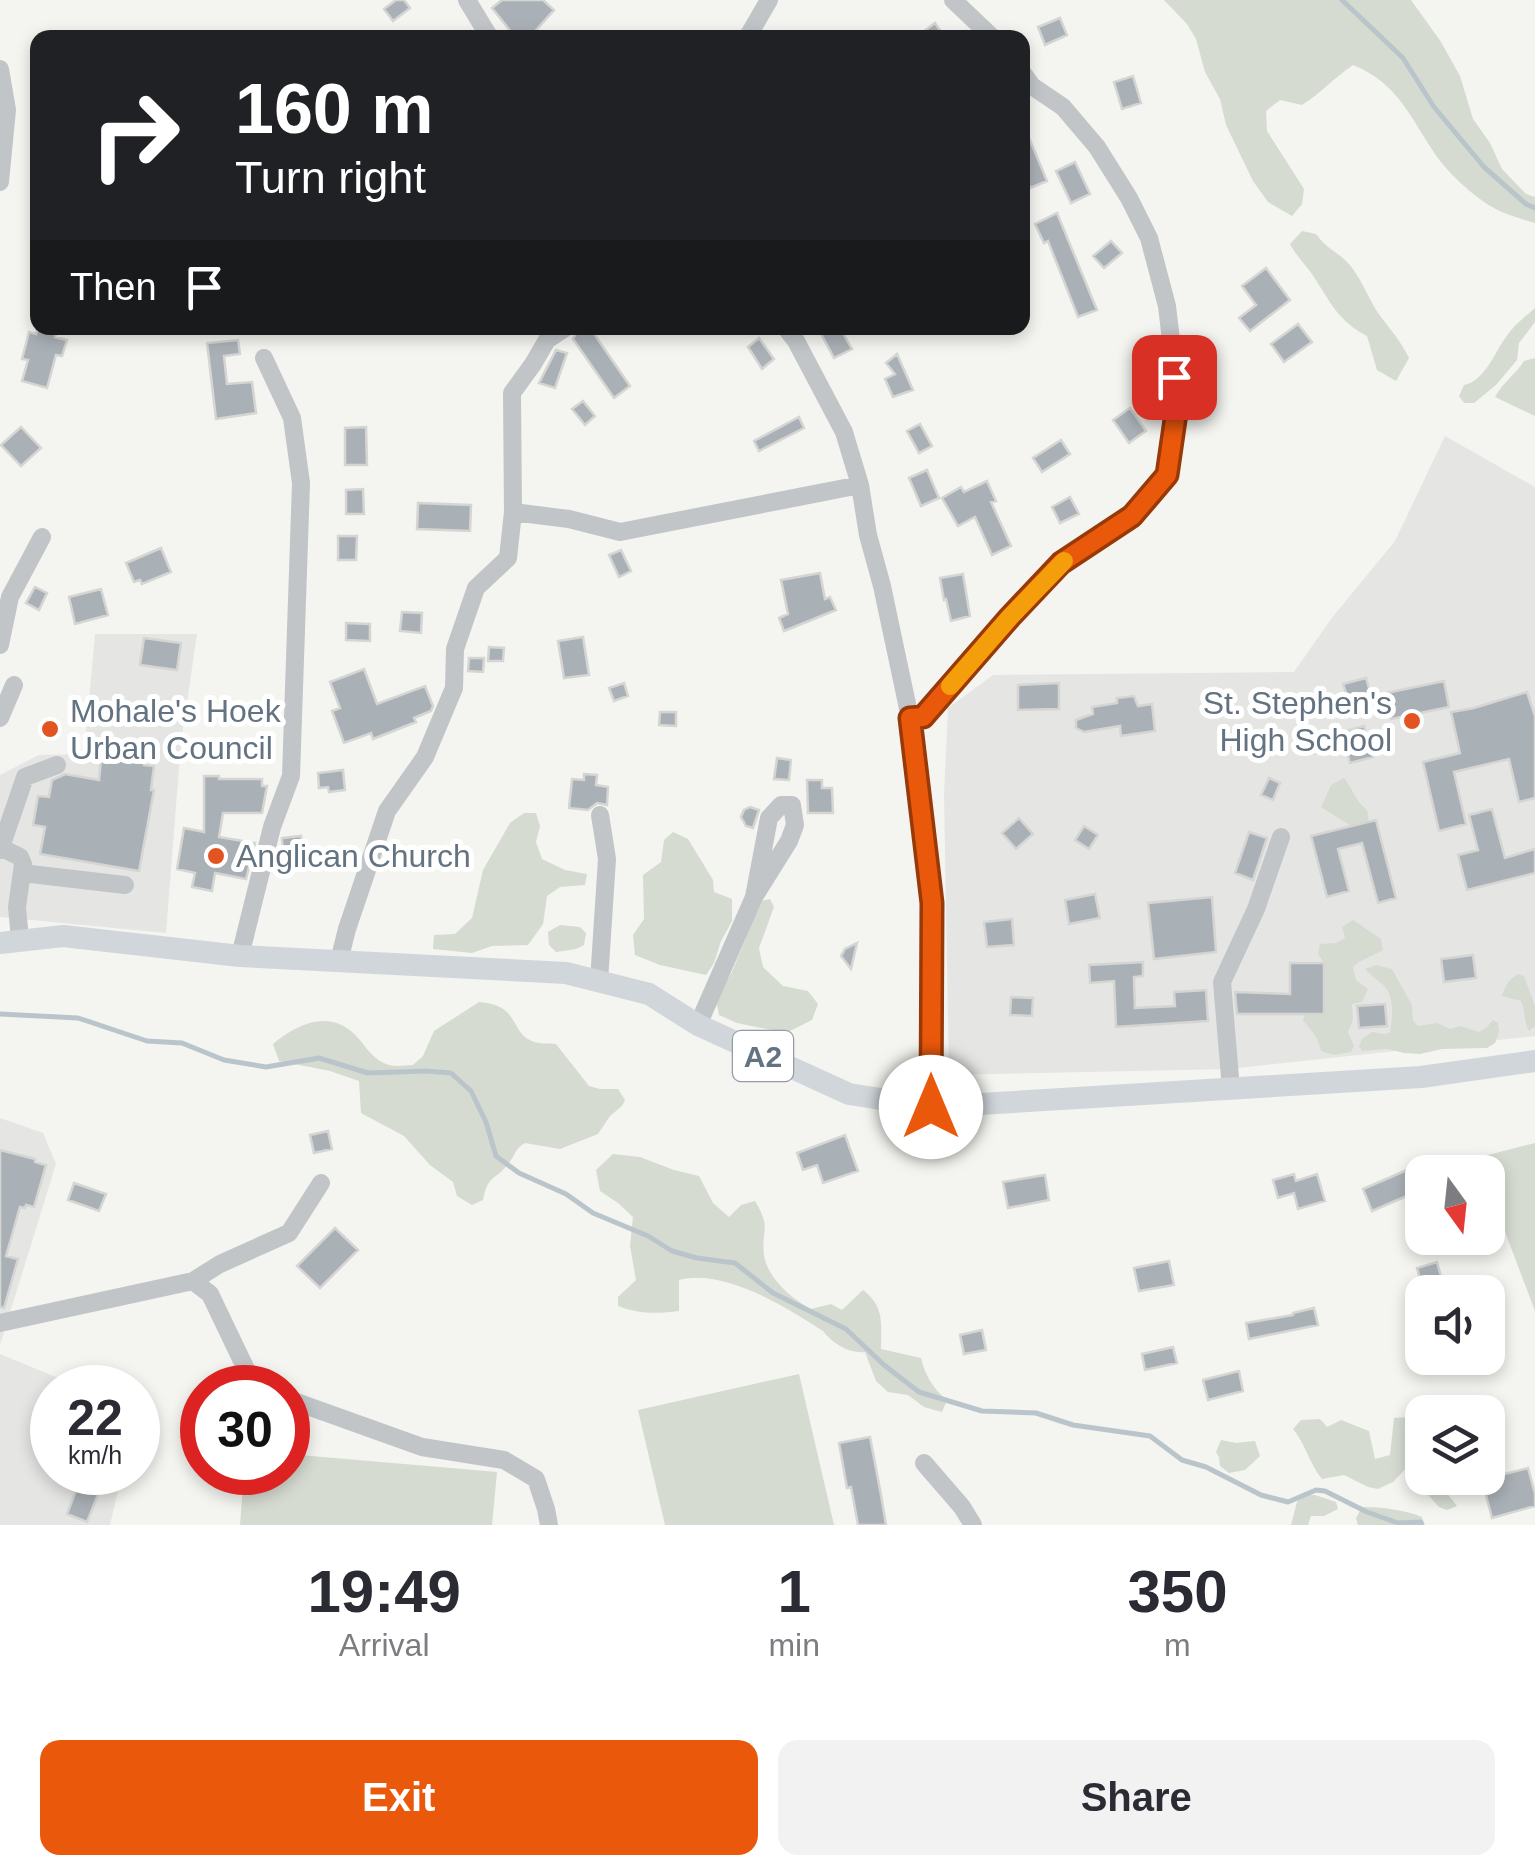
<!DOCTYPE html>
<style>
:root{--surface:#fff;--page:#f2f2f3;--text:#2b2b33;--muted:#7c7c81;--accent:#ea580c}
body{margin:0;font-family:Arial,sans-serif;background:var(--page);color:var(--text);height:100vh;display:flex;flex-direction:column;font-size:38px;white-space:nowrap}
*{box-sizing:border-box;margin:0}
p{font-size:32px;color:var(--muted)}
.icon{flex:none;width:55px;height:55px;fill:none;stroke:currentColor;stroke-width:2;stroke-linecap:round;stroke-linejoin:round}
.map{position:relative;height:1525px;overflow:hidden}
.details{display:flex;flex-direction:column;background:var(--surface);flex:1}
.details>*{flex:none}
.top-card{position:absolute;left:30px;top:30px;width:1000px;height:305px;border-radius:20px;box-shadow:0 5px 15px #0003;background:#202124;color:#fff;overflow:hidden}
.needle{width:65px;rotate:165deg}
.controls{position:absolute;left:1405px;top:1155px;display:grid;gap:20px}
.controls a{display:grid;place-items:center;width:100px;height:100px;border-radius:20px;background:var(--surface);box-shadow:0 5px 15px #0003;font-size:50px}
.speed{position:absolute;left:30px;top:1365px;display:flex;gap:20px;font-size:50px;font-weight:700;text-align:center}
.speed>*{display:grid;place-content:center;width:130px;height:130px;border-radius:50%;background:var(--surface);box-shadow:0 5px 15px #0003;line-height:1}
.speed small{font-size:25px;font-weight:400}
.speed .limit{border:15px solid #d22;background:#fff;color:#111}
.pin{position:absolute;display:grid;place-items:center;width:85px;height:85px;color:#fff;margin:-42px;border-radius:20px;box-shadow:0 5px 15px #0006}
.me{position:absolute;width:110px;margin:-55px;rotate:0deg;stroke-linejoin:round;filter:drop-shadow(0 0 8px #0008)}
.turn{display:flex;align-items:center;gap:35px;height:210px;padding:0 40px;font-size:45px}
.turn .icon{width:130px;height:130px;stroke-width:2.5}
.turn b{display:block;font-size:70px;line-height:85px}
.then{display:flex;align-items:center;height:95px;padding:0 40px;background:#0003;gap:20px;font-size:38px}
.eta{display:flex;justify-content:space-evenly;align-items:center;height:170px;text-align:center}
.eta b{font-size:60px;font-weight:700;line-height:70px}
.primary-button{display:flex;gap:20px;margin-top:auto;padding:20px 40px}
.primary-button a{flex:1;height:115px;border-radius:20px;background:var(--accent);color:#fff;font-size:40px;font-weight:700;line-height:115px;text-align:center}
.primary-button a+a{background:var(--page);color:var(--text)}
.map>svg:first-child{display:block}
.built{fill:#e5e6e4}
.green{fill:#d5dbd1}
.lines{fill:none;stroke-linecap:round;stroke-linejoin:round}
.stream{stroke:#bac5cb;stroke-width:5}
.building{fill:#aab1b6;stroke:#d5d5d3;stroke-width:2.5}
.minor{stroke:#c1c5c8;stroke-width:18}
.major{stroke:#d1d6da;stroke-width:22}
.route-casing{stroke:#983908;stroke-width:25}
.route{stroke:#ea580c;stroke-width:18}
.slow{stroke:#f59e0b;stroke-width:18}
.poi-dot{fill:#e25522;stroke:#fff;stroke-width:4}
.labels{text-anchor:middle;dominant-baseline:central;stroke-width:10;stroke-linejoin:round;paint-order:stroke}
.shield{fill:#fff;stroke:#929da7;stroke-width:2.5}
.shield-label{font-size:30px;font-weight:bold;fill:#637381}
.poi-label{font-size:32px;fill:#637381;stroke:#fff;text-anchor:start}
</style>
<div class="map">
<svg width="1535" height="1525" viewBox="0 0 1535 1525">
<rect width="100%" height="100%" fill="#f4f4f0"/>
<path class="built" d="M1445,436L1535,487V1036L1229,1069L949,1075L944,795L948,708L993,675L1294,672L1331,619L1395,541Z
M95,634H197L181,743L166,933L0,917V775L39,755L84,754Z
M0,1118L43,1133L56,1164L0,1345Z
M0,1354L80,1387L52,1388V1472L122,1473L110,1525H0Z"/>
<path class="green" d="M1164,0H1411L1441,42L1460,76L1473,119L1490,143L1502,169L1526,194L1535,197V223C1521,219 1504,214 1492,207C1472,195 1448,173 1435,154C1410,117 1398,83 1353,65C1335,77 1321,93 1302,105L1280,100L1266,111L1267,131L1304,189L1302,204L1292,216L1268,202L1253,181L1226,125L1220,99L1205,72L1196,39L1187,24Z
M1302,231L1316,234C1326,248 1333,249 1345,260C1360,274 1367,296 1378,313C1389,328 1401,341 1409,358L1396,381L1377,370L1367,336C1338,321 1331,303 1314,277C1306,265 1297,257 1290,244Z
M1535,308V322L1519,343L1517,360L1496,385L1474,403H1464L1459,396L1464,385C1485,381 1494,353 1506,337C1513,326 1525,317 1535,308Z
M1535,358V416L1495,397C1503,382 1515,375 1524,361Z
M1344,778C1353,789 1356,802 1367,810L1369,821L1351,826L1321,807L1331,785Z
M524,813H536L540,826L536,842L542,859L565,870L587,874L585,885L560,887L547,896L543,924L528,945L492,946L472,953L433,949L434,935L455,934L472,918L483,870L510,823Z
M673,832L688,839L713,880L714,892L732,899V921L721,941L714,963L706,975L660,965L635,955L633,935L644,919L643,875L661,862L664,840Z
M770,899L774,907L759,948L763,967L783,986L808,991L818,1004L812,1020L786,1033L737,1023L719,1015L716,999L732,972L761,901Z
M1353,920L1381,939L1383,950C1373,956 1361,959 1353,967L1356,980L1368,989L1362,1002L1352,1004L1353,1020L1348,1032L1354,1046L1351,1052L1334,1055L1321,1051L1317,1038L1303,1020L1305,1014L1324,1013V963L1318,954L1320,944L1336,943L1345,938L1342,927Z
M560,925L580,927L586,933L584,945L576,949L556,952L549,945L548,932Z
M1376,965L1392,969L1412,1005L1413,1021L1418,1026L1437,1023L1450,1029L1460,1026L1479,1032L1486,1028L1493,1020L1498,1023L1499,1032L1495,1043L1487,1048L1442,1049L1420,1054L1404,1053L1387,1049L1362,1051L1359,1046L1362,1039L1372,1032L1383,1034L1390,1033C1392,1020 1395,999 1385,987C1380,981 1371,976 1365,969Z
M1518,974L1524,976L1535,1006V1026L1529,1031C1523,1021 1526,1012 1521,1001L1502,996C1505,986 1509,979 1518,974Z
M479,1002C524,1005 507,1037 539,1043C544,1044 550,1043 556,1044L589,1086L600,1089H618L625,1100L622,1106L610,1116L598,1134L560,1149L525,1143C514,1149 516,1155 508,1164C495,1181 488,1174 483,1200L472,1205L457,1196L453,1182L430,1165L404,1136L361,1113L359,1081L330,1071L279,1061L273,1044C299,1022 333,1008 359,1039C368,1050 374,1060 389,1065C396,1067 406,1065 413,1065L423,1056L434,1031Z
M1535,1143V1311L1488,1187V1172H1482L1476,1158Z
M613,1154L640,1157L674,1170L699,1176L713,1203L729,1217L741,1205L755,1201C772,1229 761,1228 764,1255C767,1278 792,1299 811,1309L831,1304L842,1310L863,1290C885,1307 881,1324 881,1349L921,1358C925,1375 933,1389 947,1400L942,1412L924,1407L908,1395L888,1392L876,1381L865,1352C850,1354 833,1344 823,1331C786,1307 724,1268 679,1280V1311C657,1314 639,1314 618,1306V1297L636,1280L630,1246L633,1217L618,1203L600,1191L596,1170Z
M799,1374L834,1525H665L638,1410Z
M1408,1417L1422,1425V1465L1410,1464L1393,1482L1378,1489L1368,1487L1344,1475L1322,1479C1309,1463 1306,1445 1293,1429L1301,1420L1320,1419L1327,1427L1341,1420L1369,1431L1375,1459L1390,1455L1394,1418Z
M1221,1440L1236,1443L1255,1441L1260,1456L1245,1470L1229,1473L1220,1466L1219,1457L1216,1452Z
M288,1454L497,1472L492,1525H240L244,1473L288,1472Z
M1423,1478H1435L1457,1506L1447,1510L1439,1507L1420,1486Z
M1302,1495H1315L1336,1502L1338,1509L1324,1516H1311L1308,1525H1291L1297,1502Z
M1362,1507C1382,1507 1405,1510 1422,1517L1424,1525H1358L1356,1518Z"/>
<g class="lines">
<path class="stream" d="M1342,0L1403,58L1434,107L1484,167L1526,204L1535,208
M0,1014L78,1018L147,1041L182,1043L224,1060L266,1067L319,1058L368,1073L426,1071L451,1073L471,1091L486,1122L496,1156L519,1173L566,1194L593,1213L648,1236L672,1251L697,1258L735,1263L773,1293L846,1329L884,1365L919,1392L982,1411L1036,1413L1073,1425L1150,1436L1182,1460L1206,1467L1261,1495L1288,1502L1316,1490L1325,1491L1367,1512L1398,1523L1421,1522L1422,1525"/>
</g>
<path class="building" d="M396,0H404L410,8L393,21L384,9Z
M502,0H543L554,10L529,38H516L492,8Z
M1060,18L1067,35L1045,45L1038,27Z
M935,23L945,38H915Z
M1133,76L1141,103L1122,109L1114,82Z
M1022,121L1047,181L1030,188L1022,168Z
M1075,162L1090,194L1071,203L1056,171Z
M1057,213L1097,310L1078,317L1048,241L1044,243L1035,224Z
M1111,241L1122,253L1104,268L1093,256Z
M1266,268L1290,300L1250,331L1239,318L1256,305L1242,286Z
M1298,324L1312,342L1284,362L1271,344Z
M38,328L57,331L55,337L67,340L62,356L56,355L47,388L22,381L28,360L22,359L29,332L36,334Z
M584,328H590L630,386L614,398L573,339L577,332Z
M818,328H840L852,349L834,358Z
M759,338L774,359L762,369L748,347Z
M238,340L240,354L224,356L227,384L252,382L256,413L216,419L207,343Z
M556,350L567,353L555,388L539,383Z
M897,354L913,390L893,397L885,379L895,374L886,363Z
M583,401L595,416L585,425L572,409Z
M1130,408L1146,431L1129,443L1113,420Z
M799,417L804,428L759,451L754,441Z
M920,424L932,446L919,453L907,431Z
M21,427L41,448L21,466L1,445Z
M366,427L367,465H345V428Z
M1061,440L1070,454L1042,472L1033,458Z
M927,470L939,498L921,506L909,478Z
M987,481L996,501L991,502L1011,546L992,555L975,517L958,526L942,498L961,487L964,492Z
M363,489L364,514H346V490Z
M1070,497L1079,514L1060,523L1052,507Z
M418,503L471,505L470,531L417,529Z
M338,536H357L356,560H338Z
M161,548L171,572L142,584L140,580L134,582L126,563Z
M621,550L631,571L619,577L609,555Z
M820,573L825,599L830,597L836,610L784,631L779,618L788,614L781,580Z
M963,574L970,616L951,621L946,599L944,600L940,578Z
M35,587L47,593L39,610L26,603Z
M101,589L108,615L75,624L69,597Z
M402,612L422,613L421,633L400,631Z
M346,623L370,624V641L346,640Z
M583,637L589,675L564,678L558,641Z
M144,638L181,643L177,670L140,665Z
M489,647L504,648L503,661H488Z
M469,658H484L483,672L468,671Z
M364,669L377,704L425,686L433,706L431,711L414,718L416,722L373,739L371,733L344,743L332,711L340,708L330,682Z
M1366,678L1372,699L1350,706L1343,684Z
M1444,681L1449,707L1391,719L1386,693Z
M624,683L628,696L614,701L609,688Z
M1059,683V709L1018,710V685Z
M1527,692L1535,716V798L1519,802L1509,759L1454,772L1466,824L1439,831L1423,762L1460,753L1451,712L1474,708Z
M1134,696L1138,706L1152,704L1155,731L1121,736L1120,726L1084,732L1076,728V720L1093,714L1092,707L1117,703V698Z
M660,712H676V726L659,725Z
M1364,726L1373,757L1350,763L1345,745L1311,754L1307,742Z
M117,745L145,748L144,765L154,766L151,790H154L139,871L40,854L45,827L33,825L38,796L49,797L52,780L65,774L99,780L101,760L115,761Z
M777,758L791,760L789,780L774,779Z
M343,770L345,790L329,792L328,787L319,788L318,773Z
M584,774L597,775L596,785L608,787L607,805L597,803L588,810L569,808L572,779L584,780Z
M204,776H219V779H262V786H267L262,813H223L219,837L255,843L246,879L215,873L212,891L192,887L195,873L177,869L184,828L204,832Z
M1269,778L1280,783L1273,800L1261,795Z
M807,780H822V788H832L833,813H808Z
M750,807L759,810L753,828L746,826L741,817L744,810Z
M1492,809L1505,858L1535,849V873L1467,890L1458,855L1478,850L1469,815Z
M1019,818L1033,834L1016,849L1002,833Z
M1376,820L1396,898L1378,903L1362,843L1338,849L1349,891L1327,897L1311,836Z
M1084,826L1098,835L1089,849L1075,840Z
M1249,832L1267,838L1253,880L1235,873Z
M301,836L303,857L283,859L282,838Z
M1095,894L1100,918L1069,924L1065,900Z
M1212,897L1216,952L1154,959L1148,903Z
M1012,919L1014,945L987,947L984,922Z
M857,943L851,969L841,956L845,949Z
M1473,955L1476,978L1444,982L1441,959Z
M1143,962V976L1134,977L1135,1008L1175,1006L1174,992L1206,990L1208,1021L1116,1027L1114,981L1090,983L1089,965Z
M1290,963H1324V1014H1237L1235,992L1290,994Z
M1011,997L1033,998L1032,1016L1010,1015Z
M1385,1004L1387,1026L1359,1028L1357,1006Z
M328,1131L332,1149L314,1153L310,1135Z
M845,1135L858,1171L823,1183L817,1165L803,1170L797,1153Z
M0,1150L35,1159V1162L46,1165L34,1207L26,1205L25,1208L20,1207L6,1256L18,1259L4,1308L0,1307Z
M1407,1170L1416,1192L1372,1211L1363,1189Z
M1294,1174L1296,1181L1317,1174L1325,1201L1298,1209L1294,1193L1278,1198L1273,1180Z
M1045,1175L1049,1200L1008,1208L1003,1182Z
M74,1183L106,1194L99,1211L68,1200Z
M335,1228L358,1250L320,1288L297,1266Z
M1169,1261L1174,1285L1139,1291L1134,1268Z
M1437,1262L1443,1284L1423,1290L1417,1268Z
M1314,1308L1318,1325L1249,1339L1246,1323L1293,1315V1313Z
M982,1330L986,1350L964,1354L960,1335Z
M1173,1347L1177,1363L1145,1370L1142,1354Z
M1239,1371L1243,1391L1208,1400L1203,1380Z
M870,1437L881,1495L886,1525H858L851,1487L847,1488L839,1443Z
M1528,1468L1535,1494V1506L1492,1518L1482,1480Z
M83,1472H107L87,1522L67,1514Z"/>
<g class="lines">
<path class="minor" d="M467,0L490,38
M953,0L993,38
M747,38L769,0
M0,69L7,110L0,182
M786,328L796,341L844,432L860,485L868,535L882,586L910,718L932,903L931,1107
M513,512L569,519L620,532L860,485
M0,645L10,597L42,537
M0,718L14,685
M910,718L923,717L1010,617L1061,563L1131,516L1167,475L1176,413L1171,340L1167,306L1149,238L1129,198L1097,147L1063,107L1032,86L1022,72
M2,848L20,857L23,864L17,907L20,939
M0,850L25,777L57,765
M22,873L125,885
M240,956L272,827L291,776L301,483L292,418L264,358
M339,961L347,929L387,811L425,757L454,688L455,649L476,588L508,558L513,512L512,393L533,364L547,340L565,328
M599,981L607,859L600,815
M698,1025L754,897L789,841L795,825L792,805H781L769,818L754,897
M1231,1089L1222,982L1256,909L1281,837
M193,1281L210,1294L255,1388
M0,1323L193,1281L220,1264L289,1233L321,1183
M288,1399L422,1447L504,1460L536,1479L546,1509L549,1525
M924,1463L962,1507L973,1525"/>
<path class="major" d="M0,943L63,936L240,956L566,973L649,994L698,1025L849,1094L931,1107L1421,1077L1535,1061"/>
</g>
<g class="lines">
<defs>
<path id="route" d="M931,1107L932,903L910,718L923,717L1010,617L1061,563L1132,516L1167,475L1176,413L1174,377"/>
</defs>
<use href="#route" class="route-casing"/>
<use href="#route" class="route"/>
<path class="slow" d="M950,686L1010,617L1064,561"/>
</g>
<g class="poi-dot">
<circle cx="1412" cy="721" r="10"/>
<circle cx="50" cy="729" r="10"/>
<circle cx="216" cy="856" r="10"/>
</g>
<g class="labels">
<rect class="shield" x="733" y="1031" width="60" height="50" rx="8"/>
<g class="shield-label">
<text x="763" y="1056">A2</text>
</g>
<g class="poi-label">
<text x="1392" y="703" text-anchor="end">St. Stephen's<tspan x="1392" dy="37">High School</tspan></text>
<text x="70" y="711">Mohale's Hoek<tspan x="70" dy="37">Urban Council</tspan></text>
<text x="236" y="856">Anglican Church</text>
</g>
</g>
</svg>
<div class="controls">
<a><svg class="needle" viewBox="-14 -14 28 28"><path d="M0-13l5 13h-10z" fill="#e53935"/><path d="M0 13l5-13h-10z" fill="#7c7c81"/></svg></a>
<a><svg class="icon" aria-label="sound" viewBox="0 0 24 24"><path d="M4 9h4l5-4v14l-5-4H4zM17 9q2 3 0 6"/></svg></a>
<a><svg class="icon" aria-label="layers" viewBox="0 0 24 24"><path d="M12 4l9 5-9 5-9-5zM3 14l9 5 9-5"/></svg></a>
</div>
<div class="speed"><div>22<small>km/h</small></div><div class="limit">30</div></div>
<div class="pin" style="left:1174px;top:377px;background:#d93025"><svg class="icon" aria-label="arrive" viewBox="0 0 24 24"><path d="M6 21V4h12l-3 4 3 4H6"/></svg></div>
<svg class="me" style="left:931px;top:1107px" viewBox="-20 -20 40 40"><circle r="19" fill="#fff"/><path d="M0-13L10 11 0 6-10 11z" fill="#ea580c"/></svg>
<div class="top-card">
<div class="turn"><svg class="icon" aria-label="right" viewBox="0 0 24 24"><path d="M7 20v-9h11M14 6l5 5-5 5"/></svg><div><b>160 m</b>Turn right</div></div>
<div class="then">Then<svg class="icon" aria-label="arrive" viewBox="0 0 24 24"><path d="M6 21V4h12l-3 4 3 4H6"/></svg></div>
</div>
</div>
<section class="details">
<div class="eta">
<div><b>19:49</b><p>Arrival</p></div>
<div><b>1</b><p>min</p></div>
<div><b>350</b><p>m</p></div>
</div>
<div class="primary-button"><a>Exit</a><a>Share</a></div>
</section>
